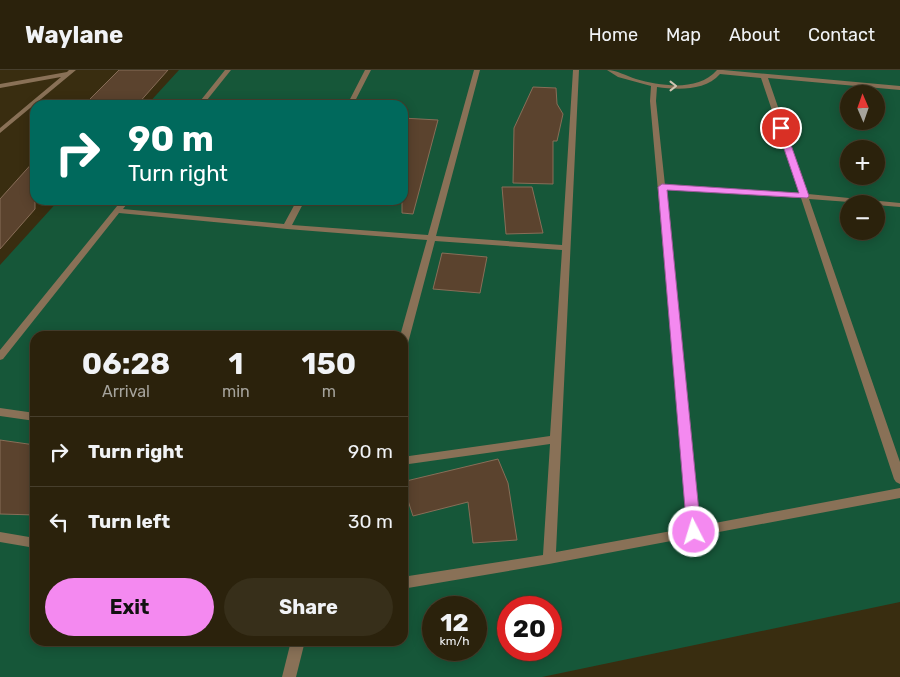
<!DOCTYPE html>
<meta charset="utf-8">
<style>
:root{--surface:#2b220c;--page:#372f1a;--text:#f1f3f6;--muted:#a6a49d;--line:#473f2d;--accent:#f489f0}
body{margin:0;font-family:Rubik,sans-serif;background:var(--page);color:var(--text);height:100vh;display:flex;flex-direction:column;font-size:19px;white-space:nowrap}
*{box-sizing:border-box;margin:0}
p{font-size:16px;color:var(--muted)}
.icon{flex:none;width:28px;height:28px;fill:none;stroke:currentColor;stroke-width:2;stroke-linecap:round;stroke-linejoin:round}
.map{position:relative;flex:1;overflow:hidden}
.details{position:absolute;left:30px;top:261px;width:378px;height:315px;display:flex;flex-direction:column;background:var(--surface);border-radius:15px;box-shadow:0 2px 12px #0003,0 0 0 1px var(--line)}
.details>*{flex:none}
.guide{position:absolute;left:30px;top:30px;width:378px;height:105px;border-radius:15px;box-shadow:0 2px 12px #0003,0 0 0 1px var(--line);background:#00695c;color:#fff;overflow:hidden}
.needle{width:32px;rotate:358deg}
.controls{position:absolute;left:840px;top:15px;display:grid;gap:10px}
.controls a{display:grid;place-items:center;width:45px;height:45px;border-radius:50%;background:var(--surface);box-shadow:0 2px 12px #0003,0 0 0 1px var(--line);font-size:25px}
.speed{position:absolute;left:422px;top:526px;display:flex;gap:10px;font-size:25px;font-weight:700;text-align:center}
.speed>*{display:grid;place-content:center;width:65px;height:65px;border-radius:50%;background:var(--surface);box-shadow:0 2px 12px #0003,0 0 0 1px var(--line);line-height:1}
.speed small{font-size:12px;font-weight:400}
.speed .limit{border:8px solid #d22;background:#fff;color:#111}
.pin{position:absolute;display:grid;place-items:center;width:42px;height:42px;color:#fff;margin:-21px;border:2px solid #fff;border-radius:50%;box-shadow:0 1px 5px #0007}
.me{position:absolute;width:55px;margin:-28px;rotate:355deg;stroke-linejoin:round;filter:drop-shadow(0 0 4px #0008)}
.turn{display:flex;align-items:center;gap:18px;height:105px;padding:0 15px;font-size:22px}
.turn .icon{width:65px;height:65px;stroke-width:2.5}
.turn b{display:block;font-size:35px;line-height:42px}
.eta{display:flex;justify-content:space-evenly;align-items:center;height:85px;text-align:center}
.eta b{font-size:30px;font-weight:700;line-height:35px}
.cta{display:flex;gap:10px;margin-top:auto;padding:10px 15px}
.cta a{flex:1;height:58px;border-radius:30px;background:var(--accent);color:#111;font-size:20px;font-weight:700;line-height:58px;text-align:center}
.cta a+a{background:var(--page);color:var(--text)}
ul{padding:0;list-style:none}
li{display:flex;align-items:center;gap:15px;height:70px;padding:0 15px;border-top:1px solid var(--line)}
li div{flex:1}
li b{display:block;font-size:19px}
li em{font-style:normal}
header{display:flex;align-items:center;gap:30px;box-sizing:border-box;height:70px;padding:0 25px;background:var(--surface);border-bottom:1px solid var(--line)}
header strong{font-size:24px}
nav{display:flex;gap:28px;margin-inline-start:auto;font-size:18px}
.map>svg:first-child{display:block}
.green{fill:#165739;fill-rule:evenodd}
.building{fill:#5b432e;stroke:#886e58}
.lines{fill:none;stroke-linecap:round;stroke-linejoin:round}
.lane{fill:#897157;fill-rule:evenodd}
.street{fill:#897157;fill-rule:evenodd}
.oneway{stroke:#d0c5b2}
.route{fill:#f489f0;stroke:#9f599c}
</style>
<header>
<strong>Waylane</strong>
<nav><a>Home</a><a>Map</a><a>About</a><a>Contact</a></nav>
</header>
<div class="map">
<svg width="900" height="607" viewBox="0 0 900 607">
<rect width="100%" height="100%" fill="#392d10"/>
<path class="green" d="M179,0H900V532L542,607H0V195L59,130H402V35H147ZM849,24H876V51H849ZM849,79H876V106H849ZM849,134H876V161H849ZM35,266H402V571H35ZM434,538H476V580H434ZM509,538H551V580H509Z"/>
<path class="building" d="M119,0H168L137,35H84Z
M533,17L556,18L557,34L563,44L557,71H553V114L513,113L514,58Z
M402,48L438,50L413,144L402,143Z
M35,90V139L0,179V129Z
M502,117H532L543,163L506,164Z
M442,183L487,187L480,223L433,219Z
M0,370L35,375V445L0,444Z
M498,389L508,413L517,470L473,473L468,432L413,446L402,412Z"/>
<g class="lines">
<path class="lane" d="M225,0H231L203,35H197Z
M365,0H371L353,35H347Z
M474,0H480L436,166L562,175L573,0H579L556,482L688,458L650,31L651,16L618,7L607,0C617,0 626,6 636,9C661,16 698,22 717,0H723L900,16V20L768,8L808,124L900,133V137L876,135V134L809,129L900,392V414L896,412L894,409L801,128L665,119L699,456L900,418V428L549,494L402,519V507L543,485L550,374L402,395V387L550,366L562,180L435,171L407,277L402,280V266H400L427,170L287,159L119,143L3,289L0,290V280L122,130H130L123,139L284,154L297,130H305L292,155L428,165ZM720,4L761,8L800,123L665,115L656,31L657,17C678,20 705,21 720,4Z
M0,338L35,343V351L0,346Z
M0,462L35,468V478L0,472Z
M291,571H305L296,607H282Z"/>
<path class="street" d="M69,0H76L0,63V58L61,7L0,18V14L67,2Z"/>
</g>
<defs><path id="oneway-chevron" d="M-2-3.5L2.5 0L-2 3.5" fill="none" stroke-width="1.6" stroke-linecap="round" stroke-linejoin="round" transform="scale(1.25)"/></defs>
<use class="oneway" href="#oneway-chevron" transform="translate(673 16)"/>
<path class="route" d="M781,55L785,58L809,126L807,128L667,120L701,462L699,466H689L687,462L658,117L662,114L799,123L777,58Z"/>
</svg>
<div class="controls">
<a><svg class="needle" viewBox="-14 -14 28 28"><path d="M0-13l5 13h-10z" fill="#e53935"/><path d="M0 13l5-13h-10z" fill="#a6a49d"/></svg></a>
<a>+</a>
<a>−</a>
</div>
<div class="speed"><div>12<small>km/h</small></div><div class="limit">20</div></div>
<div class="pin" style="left:781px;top:58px;background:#d93025"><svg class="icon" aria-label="arrive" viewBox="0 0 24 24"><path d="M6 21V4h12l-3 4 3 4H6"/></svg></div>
<svg class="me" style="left:694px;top:462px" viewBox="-20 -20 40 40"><circle r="17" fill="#f489f0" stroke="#fff" stroke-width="3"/><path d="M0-11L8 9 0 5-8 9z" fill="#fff"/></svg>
<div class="guide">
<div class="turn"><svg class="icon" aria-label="right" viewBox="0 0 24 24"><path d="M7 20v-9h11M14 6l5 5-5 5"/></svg><div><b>90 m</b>Turn right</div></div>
</div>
<section class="details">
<div class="eta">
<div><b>06:28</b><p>Arrival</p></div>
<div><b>1</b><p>min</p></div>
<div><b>150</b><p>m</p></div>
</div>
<ul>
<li><svg class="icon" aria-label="right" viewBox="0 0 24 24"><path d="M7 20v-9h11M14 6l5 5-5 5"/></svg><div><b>Turn right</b></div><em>90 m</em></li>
<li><svg class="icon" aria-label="left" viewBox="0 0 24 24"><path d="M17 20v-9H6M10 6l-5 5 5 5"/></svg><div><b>Turn left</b></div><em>30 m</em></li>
</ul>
<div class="cta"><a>Exit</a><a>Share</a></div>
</section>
</div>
